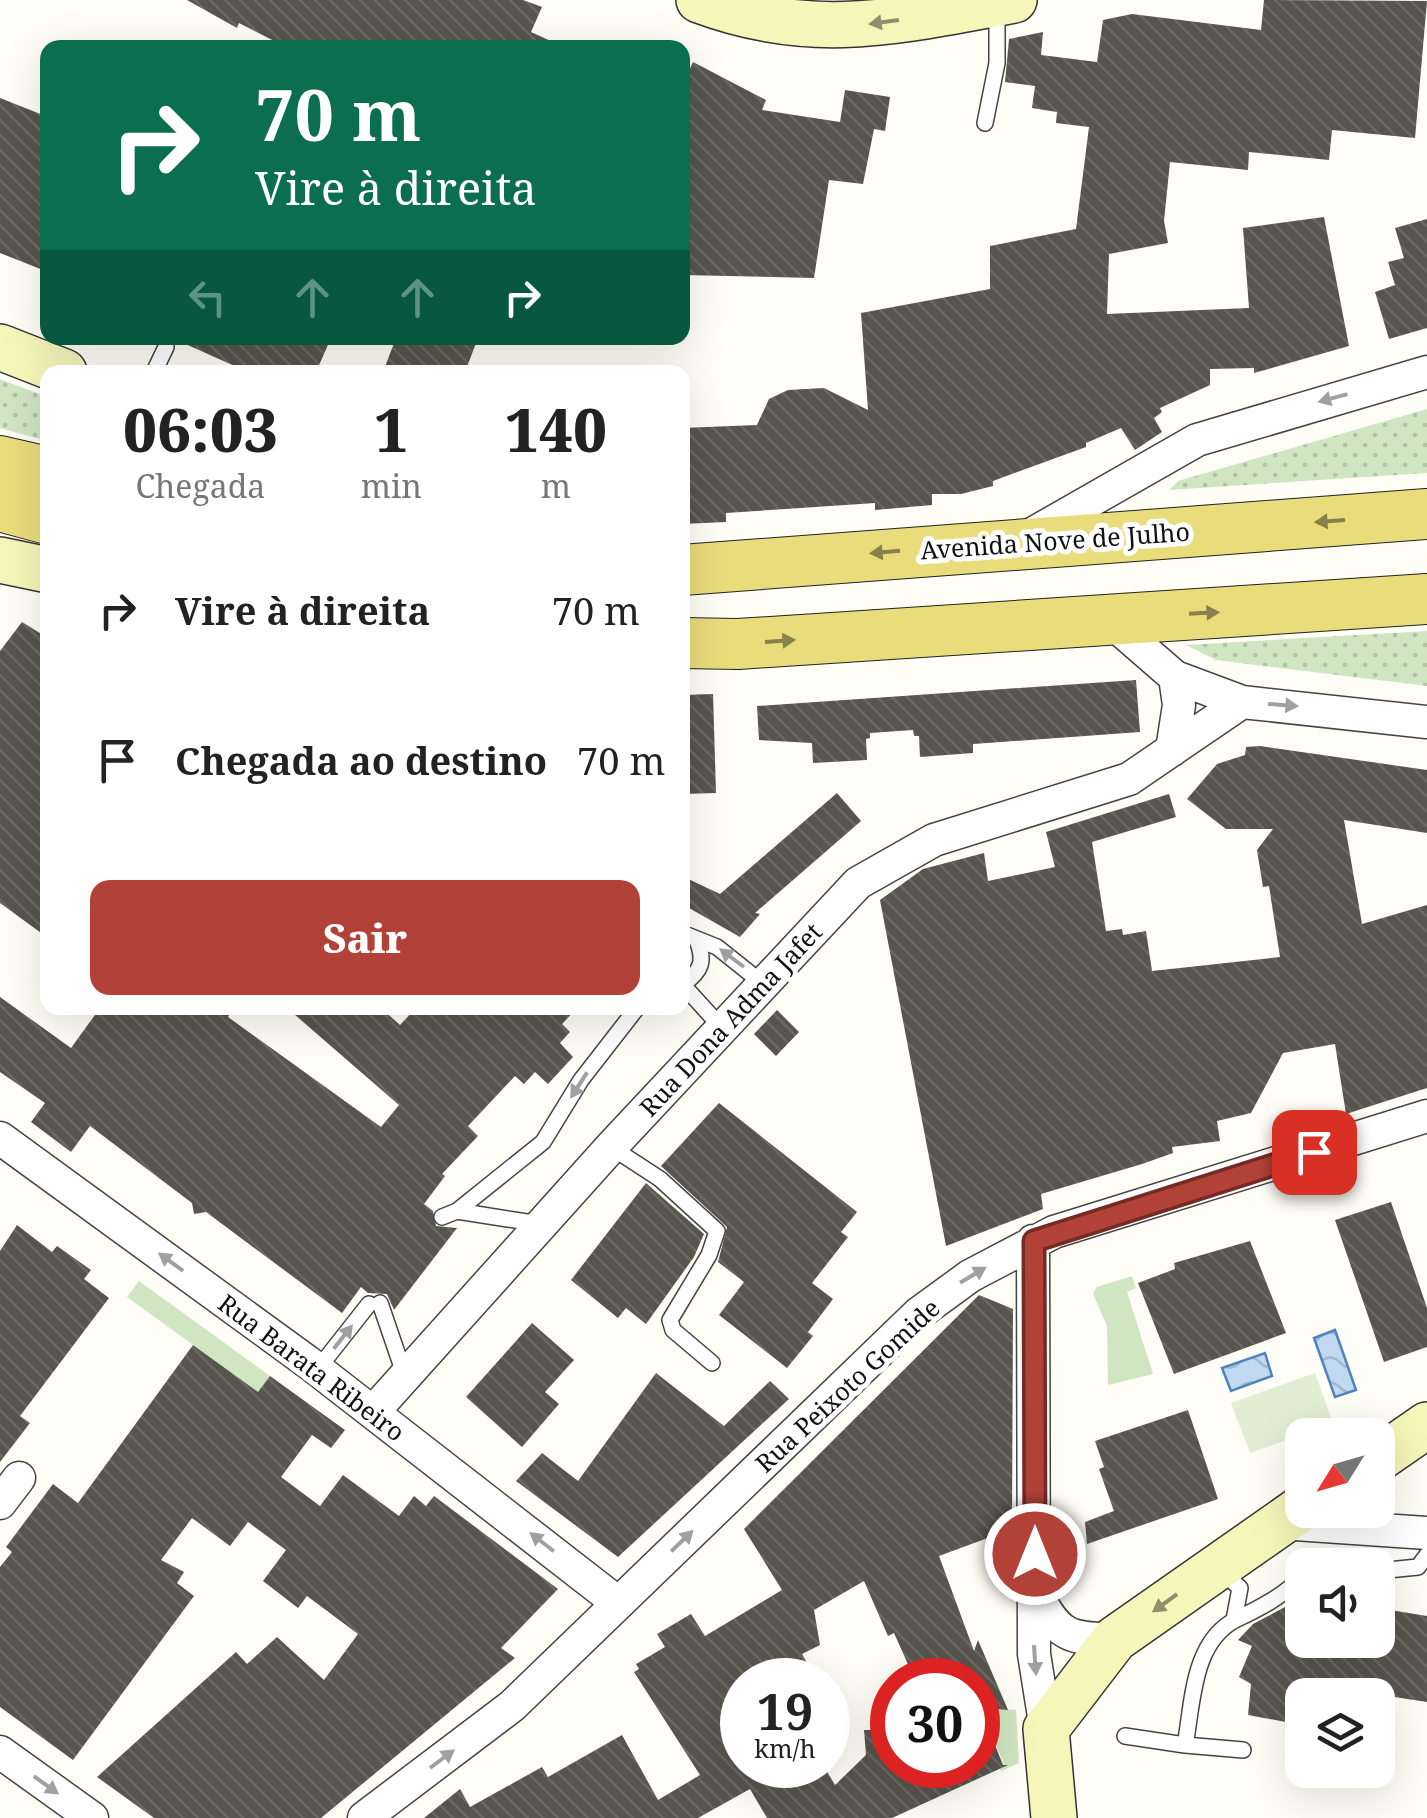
<!DOCTYPE html>
<html lang="pt">
<meta charset="utf-8">
<style>
:root{--surface:#fff;--page:#f6f6f6;--text:#222;--muted:#767676;--accent:#b24238}
body{margin:0;font-family:"Noto Serif",serif;background:var(--page);color:var(--text);height:100vh;display:flex;flex-direction:column;font-size:38px;white-space:nowrap}
*{box-sizing:border-box;margin:0}
p{font-size:32px;color:var(--muted)}
.icon{flex:none;width:55px;height:55px;fill:none;stroke:currentColor;stroke-width:2;stroke-linecap:round;stroke-linejoin:round}
.map{position:relative;flex:1;overflow:hidden}
.details{position:absolute;left:40px;top:365px;width:650px;height:650px;display:flex;flex-direction:column;background:var(--surface);border-radius:20px;box-shadow:0 10px 40px #0002}
.details>*{flex:none}
.guide{position:absolute;left:40px;top:40px;width:650px;height:305px;border-radius:20px;box-shadow:0 10px 40px #0002;background:#0b6e4f;color:#fff;overflow:hidden}
.needle{width:65px;rotate:233deg}
.buttons{position:absolute;left:1285px;top:1418px;display:grid;gap:20px}
.buttons a{display:grid;place-items:center;width:110px;height:110px;border-radius:20px;background:var(--surface);box-shadow:0 10px 40px #0002;font-size:50px}
.speed{position:absolute;left:720px;top:1658px;display:flex;gap:20px;font-size:50px;font-weight:700;text-align:center}
.speed>*{display:grid;place-content:center;width:130px;height:130px;border-radius:50%;background:var(--surface);box-shadow:0 10px 40px #0002;line-height:1}
.speed small{font-size:25px;font-weight:400}
.speed .limit{border:15px solid #d22;background:#fff;color:#111}
.pin{position:absolute;display:grid;place-items:center;width:85px;height:85px;color:#fff;margin:-42px;border-radius:20px;box-shadow:0 5px 15px #0006}
.me{position:absolute;width:110px;margin:-55px;rotate:0deg;stroke-linejoin:round;filter:drop-shadow(0 0 8px #0008)}
.turn{display:flex;align-items:center;gap:35px;height:210px;padding:0 50px;font-size:45px}
.turn .icon{width:130px;height:130px;stroke-width:2.5}
.turn b{display:block;font-size:70px;line-height:85px}
.lanes{display:flex;align-items:center;height:95px;padding:0 50px;background:#0003;justify-content:center;gap:50px;direction:ltr}
.lanes .off{opacity:.35}
.eta{display:flex;justify-content:space-evenly;align-items:center;height:170px;text-align:center}
.eta b{font-size:60px;font-weight:800;line-height:70px}
.button{display:flex;gap:20px;margin-top:auto;padding:20px 50px}
.button a{flex:1;height:115px;border-radius:20px;background:var(--accent);color:#fff;font-size:40px;font-weight:800;line-height:115px;text-align:center}
ul{padding:0;list-style:none}
li{display:flex;align-items:center;gap:30px;height:150px;padding:0 50px}
li div{flex:1}
li b{display:block;font-size:38px}
li em{font-style:normal}
.map>svg:first-child{display:block}
.grass{fill:url(#grass-dots)}
.garden{fill:#d0e6c2}
.pitch{fill:#e1eed3}
.water{fill:url(#water-waves);stroke:#4f83be;stroke-width:2.5}
.building{fill:url(#building-back-hatch);fill-rule:evenodd}
.lines{fill:none;stroke-linecap:round;stroke-linejoin:round}
.lane-casing{stroke:#444;stroke-width:18}
.street-casing{stroke:#444;stroke-width:35}
.secondary-casing{stroke:#333;stroke-width:48}
.primary-casing{stroke:#222;stroke-width:52}
.lane{stroke:#fff;stroke-width:15}
.street{stroke:#fff;stroke-width:32}
.secondary{stroke:#f5f6b9;stroke-width:45}
.primary{stroke:#e9dc7b;stroke-width:50}
.oneway{fill:#8e8f6d}
.oneway2{fill:#a0a0a0}
.oneway3{fill:#88814b}
.route-casing{stroke:#742b24;stroke-width:25}
.route{stroke:#b24238;stroke-width:18}
.labels{text-anchor:middle;dominant-baseline:central;stroke-width:10;stroke-linejoin:round;paint-order:stroke}
.street-label{font-size:25px;fill:#111;stroke:#fff}
</style>
<div class="map">
<svg width="1427" height="1818" viewBox="0 0 1427 1818">
<defs>
<pattern id="grass-dots" width="8" height="8" patternUnits="userSpaceOnUse" patternTransform="scale(2.5)"><rect width="8" height="8" fill="#d0e6c2"/><path d="M2 2h.1M6 6h.1" fill="none" stroke="#b2c4a6" stroke-width="1.8" stroke-linecap="round"/></pattern>
<pattern id="water-waves" width="16" height="10" patternUnits="userSpaceOnUse" patternTransform="scale(2.5)"><rect width="16" height="10" fill="#c0d8f0"/><path d="M0 5q4-4 8 0t8 0" fill="none" stroke="#a4b8cd"/></pattern>
<pattern id="building-back-hatch" width="6" height="6" patternUnits="userSpaceOnUse" patternTransform="scale(2.5)"><rect width="6" height="6" fill="#58544e"/><path d="M-1 5l2 2M0 0l6 6M5-1l2 2" fill="none" stroke="#6b6863"/></pattern>
</defs>
<rect width="100%" height="100%" fill="#fefdf6"/>
<path class="grass" d="M0,379L47,397V441L0,428Z
M1427,409V473L1169,490L1178,481Z
M1427,631V686L1216,660L1186,645Z"/>
<path class="garden" d="M1132,1276L1136,1288L1127,1292L1153,1374L1108,1385L1107,1326L1093,1294L1097,1287Z
M139,1281L270,1376L258,1392L127,1297Z
M1003,1709L1016,1710L1019,1763L1001,1771L999,1767L1004,1764L984,1717Z"/>
<path class="pitch" d="M1315,1373L1333,1423L1250,1453L1231,1403Z"/>
<path class="water" d="M1335,1330L1356,1390L1335,1397L1314,1338Z
M1265,1353L1272,1376L1231,1391L1222,1368Z"/>
<path class="building" d="M187,0H523L542,7L531,32L566,48H288L239,23L237,28Z
M1264,0L1427,1L1415,138L1332,130L1329,160L1249,152L1248,170L1170,162L1164,221L1168,243L1109,254L1107,314L1249,308L1243,228L1324,217L1349,346L1254,373V368L1210,369V385L1160,408L1162,412L1154,418L1162,432L1135,450L1121,428L1086,443V447L993,481V486L961,494H932V505L875,510V503L726,513V522L682,524V428L757,425L769,399L788,390L824,388L868,410L861,313L990,289V246L1076,229L1089,127L1056,123L1057,112L1032,108L1035,86L1005,82L1009,39L1043,32L1041,55L1097,62L1103,20L1132,14L1261,30Z
M693,62L766,100L762,110L840,122L845,90L890,97L885,131L874,129L863,184L829,180L814,278L682,275V86Z
M0,98L48,117V272L0,253Z
M1427,219V328L1389,339L1375,292L1395,285L1388,262L1404,258L1395,228Z
M172,338H331L316,372H248Z
M396,338H478L465,372H383Z
M22,622L48,638V938L0,903V651Z
M1136,680L1140,732L973,744V753L920,757L919,736H914L913,730L870,733V738L866,739L867,760L813,763L812,743L759,740L757,706Z
M713,694L716,793L682,794V695Z
M1260,746L1427,770V833L1344,820L1362,924L1427,905V1088L1346,1114L1335,1044L1283,1053L1251,1113L1217,1121L1220,1141L1172,1147L1173,1153L1142,1164L1041,1194L1043,1209L946,1246L880,900L923,869L984,853L988,881L1055,867L1046,832L1169,794L1176,817L1092,842L1106,931L1122,929L1123,935L1146,931L1152,971L1280,957L1269,886L1263,887L1257,850L1273,829H1226L1187,799L1217,764L1245,755L1246,747Z
M837,793L861,821L755,913L760,914L740,937L682,904V876L720,894Z
M0,997L71,1048L100,1008H233L228,1017L381,1127L399,1105L287,1008H381L400,1025L416,1008H577L562,1024L570,1032L560,1043L573,1057L548,1084L535,1072L524,1084L515,1076L468,1126L478,1136L442,1174L445,1176L424,1204L433,1211L436,1226L457,1228L394,1310L387,1294L368,1293L361,1287L342,1313L206,1212L194,1214L192,1203L90,1126L71,1152L31,1122L45,1103L0,1072Z
M777,1010L799,1032L776,1056L754,1034Z
M719,1103L857,1212L841,1232L848,1237L812,1283L833,1299L808,1332L813,1336L787,1368L719,1315L744,1282L718,1262L727,1227L661,1166Z
M646,1183L704,1234L694,1257L646,1324L626,1308L618,1318L571,1280Z
M1391,1202L1427,1308V1347L1384,1362L1335,1220Z
M17,1225L52,1252L57,1246L91,1270L84,1279L109,1298L20,1416L30,1423L0,1462V1251Z
M1250,1241L1286,1333L1174,1374L1138,1283L1175,1269L1174,1263Z
M979,1295L1013,1309L1012,1529L939,1556L974,1651L978,1640L1008,1710L980,1708L1003,1765H1008L892,1818H767L750,1789L698,1818H424L460,1789L470,1807L542,1767L548,1777L622,1735L658,1800L700,1775L634,1672L639,1669L636,1664L665,1647L657,1634L691,1614L705,1636L782,1590L744,1529ZM864,1581L888,1636L894,1633L915,1680H978V1765H892V1730H864L866,1755L835,1785L823,1765H742V1680H809L804,1672L810,1668L802,1654L820,1645L814,1610Z
M532,1323L574,1360L545,1392L559,1404L522,1447L466,1397Z
M193,1345L258,1392L270,1376L345,1430L331,1448L312,1435L281,1477L320,1506L343,1475L399,1516L414,1496L426,1506L434,1496L558,1589L501,1648L515,1658L321,1818H154L97,1777L236,1652L247,1664L277,1637L324,1680L358,1634L307,1596L298,1608L263,1581L286,1550L248,1522L230,1546L192,1518L161,1560L184,1572L177,1583L194,1596L73,1760L0,1707V1567L12,1552L6,1547L53,1484L78,1503Z
M656,1373L724,1426L770,1381L789,1399L618,1557L516,1481L542,1453L578,1481Z
M1188,1410L1218,1499L1087,1544L1085,1522L1114,1511L1099,1469L1104,1467L1095,1441Z
M1302,1598V1640H1378V1608L1427,1616V1702L1329,1687L1321,1695H1302V1725L1248,1715L1251,1684L1239,1677L1252,1646L1238,1640L1253,1624Z"/>
<g class="lines">
<defs>
<path id="lane" d="M985,123L997,63V7
M154,372L166,347
M682,933L717,947L762,983
M682,984L722,1028
M683,984C702,971 705,961 697,940
M611,1147L660,1179L717,1231L709,1255L670,1320L673,1330L712,1363
M457,1211L543,1142L581,1080L637,1008
M442,1217L457,1211L540,1224
M380,1303L405,1376
M317,1370L369,1304
M1219,1569L1240,1588L1234,1620
M1378,1571L1418,1567L1427,1555
M1125,1736L1185,1745
M1243,1750L1185,1745C1193,1703 1192,1641 1237,1619C1260,1608 1283,1596 1302,1577"/>
<path id="street" d="M1027,537L1197,440L1427,372
M1107,618L1175,677L1242,702L1427,722
M1172,750L1179,705L1175,677
M0,1138L309,1363L618,1603
M1033,1241L1034,1654L1046,1729
M373,1412L611,1147L858,883L934,840L1129,779L1242,702
M0,1503L19,1478
M1280,1523L1427,1533
M1035,1591C1057,1634 1067,1640 1115,1639
M0,1752L92,1818
M364,1818L512,1706L918,1314L970,1276L1054,1232L1427,1116"/>
<path id="secondary" d="M699,0C814,43 899,21 1014,0
M0,347L64,372
M0,560L48,570
M1378,1459L1427,1425
M1054,1818L1046,1729L1115,1639L1302,1508"/>
<path id="primary" d="M0,461L48,472
M0,506L48,519
M682,570L1427,514
M682,643L738,644L1427,599"/>
</defs>
<use href="#lane" class="lane-casing"/>
<use href="#street" class="street-casing"/>
<use href="#secondary" class="secondary-casing"/>
<use href="#primary" class="primary-casing"/>
<use href="#lane" class="lane"/>
<use href="#street" class="street"/>
<use href="#secondary" class="secondary"/>
<use href="#primary" class="primary"/>
</g>
<defs><path id="oneway-solid" d="M-6-.8H1V-3.2L6.5 0L1 3.2V.8H-6Z" transform="scale(2.5)"/></defs>
<g class="oneway">
<use href="#oneway-solid" transform="translate(884 22) rotate(172)"/>
<use href="#oneway-solid" transform="translate(1165 1603) rotate(144)"/>
</g>
<g class="oneway2">
<use href="#oneway-solid" transform="translate(1333 398) rotate(165)"/>
<use href="#oneway-solid" transform="translate(1283 705) rotate(4)"/>
<use href="#oneway-solid" transform="translate(732 958) rotate(-143)"/>
<use href="#oneway-solid" transform="translate(579 1085) rotate(123)"/>
<use href="#oneway-solid" transform="translate(171 1262) rotate(-144)"/>
<use href="#oneway-solid" transform="translate(973 1275) rotate(-31)"/>
<use href="#oneway-solid" transform="translate(343 1337) rotate(-52)"/>
<use href="#oneway-solid" transform="translate(682 1541) rotate(-44)"/>
<use href="#oneway-solid" transform="translate(542 1542) rotate(-142)"/>
<use href="#oneway-solid" transform="translate(1035 1660) rotate(86)"/>
<use href="#oneway-solid" transform="translate(442 1759) rotate(-37)"/>
<use href="#oneway-solid" transform="translate(46 1785) rotate(36)"/>
</g>
<g class="oneway3">
<use href="#oneway-solid" transform="translate(1330 521) rotate(176)"/>
<use href="#oneway-solid" transform="translate(885 552) rotate(175)"/>
<use href="#oneway-solid" transform="translate(1204 613) rotate(-3)"/>
<use href="#oneway-solid" transform="translate(780 641) rotate(-4)"/>
</g>
<g class="lines">
<defs>
<path id="route" d="M1035,1554L1034,1241L1314,1152"/>
</defs>
<use href="#route" class="route-casing"/>
<use href="#route" class="route"/>
</g>
<g class="labels">
<g class="street-label">
<text transform="translate(1055 540) rotate(-4)">Avenida Nove de Julho</text>
<text transform="translate(730 1019) rotate(-47)">Rua Dona Adma Jafet</text>
<text transform="translate(312 1367) rotate(37)">Rua Barata Ribeiro</text>
<text transform="translate(847 1385) rotate(-43)">Rua Peixoto Gomide</text>
</g>
</g>
</svg>
<div class="buttons">
<a><svg class="needle" viewBox="-14 -14 28 28"><path d="M0-13l5 13h-10z" fill="#e53935"/><path d="M0 13l5-13h-10z" fill="#767676"/></svg></a>
<a><svg class="icon" aria-label="sound" viewBox="0 0 24 24"><path d="M4 9h4l5-4v14l-5-4H4zM17 9q2 3 0 6"/></svg></a>
<a><svg class="icon" aria-label="layers" viewBox="0 0 24 24"><path d="M12 4l9 5-9 5-9-5zM3 14l9 5 9-5"/></svg></a>
</div>
<div class="speed"><div>19<small>km/h</small></div><div class="limit">30</div></div>
<div class="pin" style="left:1314px;top:1152px;background:#d93025"><svg class="icon" aria-label="arrive" viewBox="0 0 24 24"><path d="M6 21V4h12l-3 4 3 4H6"/></svg></div>
<svg class="me" style="left:1035px;top:1554px" viewBox="-20 -20 40 40"><circle r="17" fill="#b24238" stroke="#fff" stroke-width="3"/><path d="M0-11L8 9 0 5-8 9z" fill="#fff"/></svg>
<div class="guide">
<div class="turn"><svg class="icon" aria-label="right" viewBox="0 0 24 24"><path d="M7 20v-9h11M14 6l5 5-5 5"/></svg><div><b>70 m</b>Vire à direita</div></div>
<div class="lanes"><svg class="icon off" aria-label="left" viewBox="0 0 24 24"><path d="M17 20v-9H6M10 6l-5 5 5 5"/></svg><svg class="icon off" aria-label="ahead" viewBox="0 0 24 24"><path d="M12 20V5M6 11l6-6 6 6"/></svg><svg class="icon off" aria-label="ahead" viewBox="0 0 24 24"><path d="M12 20V5M6 11l6-6 6 6"/></svg><svg class="icon" aria-label="right" viewBox="0 0 24 24"><path d="M7 20v-9h11M14 6l5 5-5 5"/></svg></div>
</div>
<section class="details">
<div class="eta">
<div><b>06:03</b><p>Chegada</p></div>
<div><b>1</b><p>min</p></div>
<div><b>140</b><p>m</p></div>
</div>
<ul>
<li><svg class="icon" aria-label="right" viewBox="0 0 24 24"><path d="M7 20v-9h11M14 6l5 5-5 5"/></svg><div><b>Vire à direita</b></div><em>70 m</em></li>
<li><svg class="icon" aria-label="arrive" viewBox="0 0 24 24"><path d="M6 21V4h12l-3 4 3 4H6"/></svg><div><b>Chegada ao destino</b></div><em>70 m</em></li>
</ul>
<div class="button"><a>Sair</a></div>
</section>
</div>
